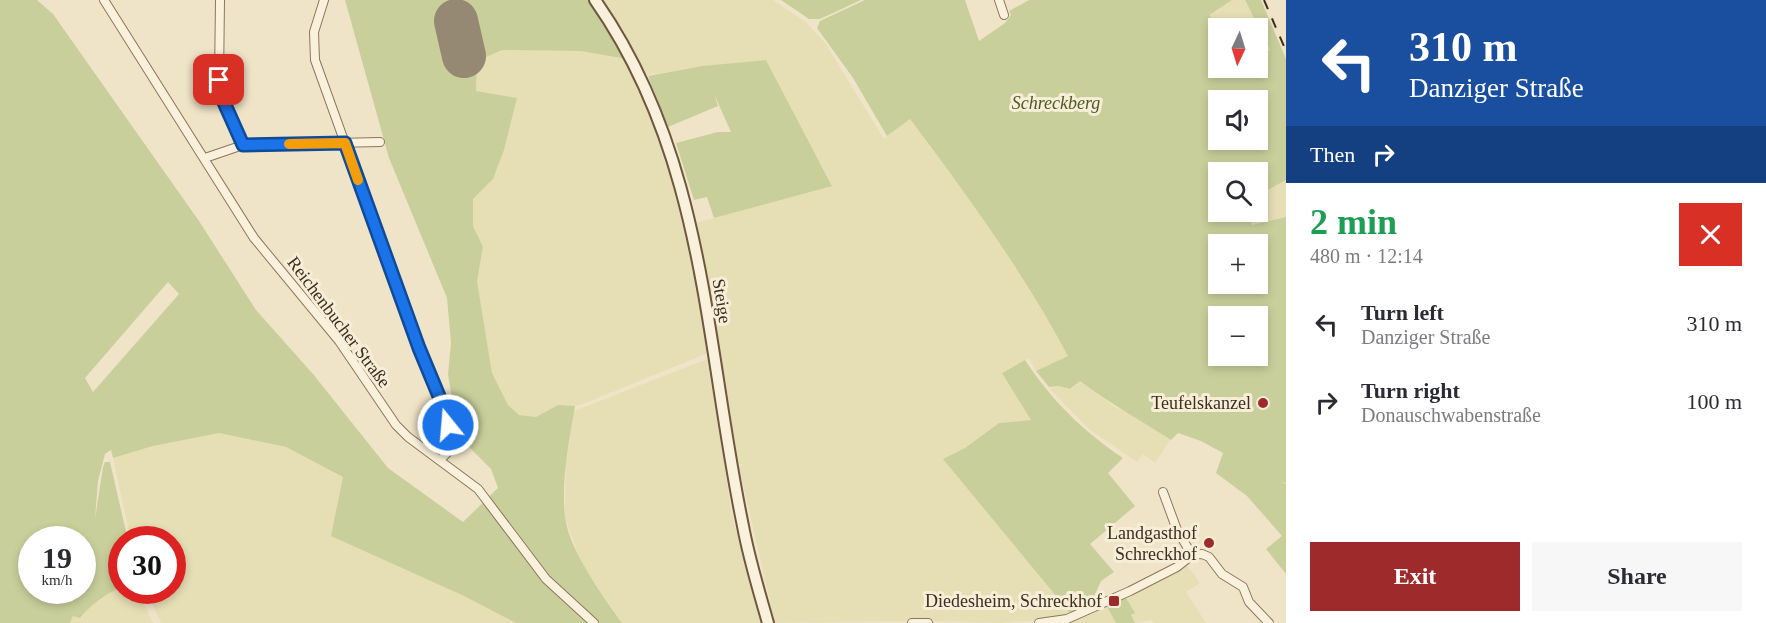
<!DOCTYPE html>
<meta charset="utf-8">
<style>
:root{--surface:#fff;--page:#f7f7f7;--text:#2b2b33;--muted:#7c7c81;--accent:#9e2a2b}
body{margin:0;font-family:Georgia,serif;background:var(--page);color:var(--text);height:100vh;display:flex;flex-direction:column;font-size:22px;white-space:nowrap}
*{box-sizing:border-box;margin:0}
p{font-size:20px;color:var(--muted)}
.icon{flex:none;width:33px;height:33px;fill:none;stroke:currentColor;stroke-width:2;stroke-linecap:round;stroke-linejoin:round}
.map{position:relative;flex:1;overflow:hidden}
.sheet{display:flex;flex-direction:column;background:var(--surface);width:480px}
.sheet>*{flex:none}
.top-card{background:#1a4fa0;color:#fff;overflow:hidden}
.needle{width:39px;rotate:184deg}
.tools{position:absolute;left:1208px;top:18px;display:grid;gap:12px}
.tools a{display:grid;place-items:center;width:60px;height:60px;border-radius:0px;background:var(--surface);box-shadow:0 3px 9px #0003;font-size:30px}
.speed{position:absolute;left:18px;top:526px;display:flex;gap:12px;font-size:30px;font-weight:700;text-align:center}
.speed>*{display:grid;place-content:center;width:78px;height:78px;border-radius:50%;background:var(--surface);box-shadow:0 3px 9px #0003;line-height:1}
.speed small{font-size:15px;font-weight:400}
.speed .limit{border:9px solid #d22;background:#fff;color:#111}
.pin{position:absolute;display:grid;place-items:center;width:51px;height:51px;color:#fff;margin:-26px;border-radius:12px;box-shadow:0 3px 9px #0006}
.me{position:absolute;width:66px;margin:-33px;rotate:343deg;stroke-linejoin:round;filter:drop-shadow(0 0 4px #0008)}
.turn{display:flex;align-items:center;gap:21px;height:126px;padding:0 24px;font-size:27px}
.turn .icon{width:78px;height:78px;stroke-width:2.5}
.turn b{display:block;font-size:42px;line-height:51px}
.then{display:flex;align-items:center;height:57px;padding:0 24px;background:#0003;gap:12px;font-size:22px}
.round{display:grid;place-items:center;flex:none;width:63px;height:63px;border-radius:0px;background:var(--page)}
.headline{display:flex;align-items:center;justify-content:space-between;height:102px;padding:0 24px}
h1{font-size:36px;font-weight:600;line-height:45px;color:#1e9e55}
.cta{display:flex;gap:12px;margin-top:auto;padding:12px 24px}
.cta a{flex:1;height:69px;border-radius:0px;background:var(--accent);color:#fff;font-size:24px;font-weight:600;line-height:69px;text-align:center}
.cta a+a{background:var(--page);color:var(--text)}
ul{padding:0;list-style:none}
li{display:flex;align-items:center;gap:18px;height:78px;padding:0 24px}
li div{flex:1}
li b{display:block;font-size:22px}
li em{font-style:normal}
main{display:flex;flex:1;min-height:0}
.map>svg:first-child{display:block}
.farmland{fill:#e6deb5}
.green{fill:#c9cf9b;fill-rule:evenodd}
.lines{fill:none;stroke-linecap:round;stroke-linejoin:round}
.runway{stroke:#968974;stroke-width:44}
.street-casing{stroke:#8d765c;stroke-width:10}
.secondary-casing{stroke:#6f573f;stroke-width:14}
.street{stroke:#faf1dc;stroke-width:8}
.secondary{stroke:#faf1dc;stroke-width:10}
.rail{stroke:#3d2e20;stroke-width:2;stroke-dasharray:10 10;stroke-linecap:butt}
.route-casing{stroke:#114b97;stroke-width:15}
.route{stroke:#1a73e8;stroke-width:10}
.slow{stroke:#f59e0b;stroke-width:10}
.poi-dot{fill:#9e2a2b;stroke:#f7eed8;stroke-width:2}
.labels{text-anchor:middle;dominant-baseline:central;stroke-width:6;stroke-linejoin:round;paint-order:stroke}
.park-label{font-size:18px;font-style:italic;fill:#4d5a26;stroke:#f7eed8}
.street-label{font-size:18px;fill:#3d2e20;stroke:#f7eed8}
.poi-label{font-size:18px;fill:#3d2e20;stroke:#f7eed8;text-anchor:end}
</style>
<main>
<div class="map">
<svg width="1286" height="623" viewBox="0 0 1286 623">
<rect width="100%" height="100%" fill="#f0e4c8"/>
<path class="farmland" d="M602,0H773L807,23L825,43L884,139L909,118L992,229L1033,291L1069,356L1036,371L1029,358L1002,372L1031,420L999,423L965,448L944,459L1071,614L1060,619L1000,623L926,621L775,623L739,467L743,465L738,463L696,223L832,185L766,60L702,66L647,75Z
M1232,0H1245L1270,50L1257,57V28L1218,29L1210,19L1209,15Z
M501,50L580,51L627,59L658,131L678,198L699,288L708,353L588,402L575,406L558,405L536,417L519,415L508,405L492,373L477,281L483,247L473,226V199L493,179L504,150L517,98L476,91L477,60Z
M1286,180V217L1252,225L1248,212H1257V196Z
M710,358L731,511L761,623H622L581,562L565,518L566,464L574,411Z
M1080,381L1115,407L1130,414L1170,440L1155,463L1143,454L1137,462L1089,429L1050,389L1059,386L1070,390Z
M219,433L286,447L343,477L462,595L516,623H161L146,591H172V540H131L113,458L153,446Z
M1186,564L1200,583L1186,592L1206,623H1154L1151,620L1135,623L1131,615L1134,613L1126,598Z
M121,587L122,591H138L153,623H70L73,616L81,618L89,607L104,595Z
M1106,605L1116,623H1068Z"/>
<path class="green" d="M0,0H37L53,14L199,221L256,310L313,374L388,468L463,522L498,488L491,469L458,436L448,374L451,343L447,298L389,158L345,0H595L627,59L580,51L502,50L477,61L476,91L517,98L504,150L493,179L473,199V226L483,247L477,281L492,373L508,405L519,415L536,417L558,405L575,406C569,442 561,481 565,517C569,550 603,596 622,623H516L462,595L331,536L343,477L286,447L219,433L153,446L113,458L111,450L105,454L98,481L95,519L103,467L105,462H110L128,540H122L121,587C105,595 92,603 80,618L73,616L70,623H0ZM168,282L179,294L93,392L85,378ZM32,540H82V591H32Z
M781,0H861L820,19H809Z
M865,0H965L979,41L1005,23L1011,15L1009,11L1029,0H1232L1209,15L1218,29V68H1257V57L1270,50L1245,0H1261L1286,59V180L1257,196V172H1218V212H1248L1252,225L1286,217V483L1281,482L1286,484V574L1266,549L1282,536L1247,496L1216,473L1223,453L1201,441L1178,433L1171,440C1140,420 1109,403 1080,381L1070,389L1059,386L1049,387L1036,371L1068,356C1023,271 967,195 910,119L887,136L853,78L817,28L820,21ZM1218,100H1257V140H1218ZM1218,244H1257V284H1218ZM1218,316H1257V356H1218Z
M766,60L832,186L714,218L707,197L694,200L676,143L718,132H731L714,94L718,106L668,127L648,76L702,66Z
M1025,360C1052,401 1083,431 1123,458L1108,473L1135,506L1090,544L1114,572L1101,581L1092,601L1071,614L943,459L965,448L999,423L1031,420L1002,373Z
M1126,598L1135,613L1131,615L1135,623H1116L1106,605Z"/>
<g class="lines">
<path class="runway" d="M456,21L464,56"/>
<defs>
<path id="street" d="M104,0L254,238L339,341L396,425L408,437L478,489L546,579L594,623
M220,0L219,80L222,98L243,145
M324,0L314,32L315,60L419,349L446,413L450,437L447,453L440,460
M999,0L1004,15
M205,158L243,145L380,142
M1163,492L1177,530L1192,555
M912,623H928
M1039,623L1067,619L1130,591L1177,567L1192,555L1202,554L1209,557L1222,574L1243,587L1249,602L1269,623"/>
<path id="secondary" d="M595,0C706,158 705,344 743,526C749,559 759,591 768,623"/>
</defs>
<use href="#street" class="street-casing"/>
<use href="#secondary" class="secondary-casing"/>
<use href="#street" class="street"/>
<use href="#secondary" class="secondary"/>
<path class="rail" d="M1264,0L1286,51"/>
</g>
<g class="lines">
<defs>
<path id="route" d="M219,80L222,98L243,145L345,143L419,348L446,413L448,425"/>
</defs>
<use href="#route" class="route-casing"/>
<use href="#route" class="route"/>
<path class="slow" d="M289,144L345,143L358,180"/>
</g>
<g class="poi-dot">
<circle cx="1263" cy="403" r="6"/>
<circle cx="1209" cy="543" r="6"/>
<rect x="1108" y="595" width="12" height="12" rx="3"/>
</g>
<g class="labels">
<g class="park-label">
<text x="1056" y="103">Schreckberg</text>
</g>
<g class="street-label">
<text transform="translate(722 301) rotate(81)">Steige</text>
<text transform="translate(339 322) rotate(53)">Reichenbucher Straße</text>
</g>
<g class="poi-label">
<text x="1251" y="403">Teufelskanzel</text>
<text x="1197" y="533">Landgasthof<tspan x="1197" dy="21">Schreckhof</tspan></text>
<text x="1102" y="601">Diedesheim, Schreckhof</text>
</g>
</g>
</svg>
<div class="tools">
<a><svg class="needle" viewBox="-14 -14 28 28"><path d="M0-13l5 13h-10z" fill="#e53935"/><path d="M0 13l5-13h-10z" fill="#7c7c81"/></svg></a>
<a><svg class="icon" aria-label="sound" viewBox="0 0 24 24"><path d="M4 9h4l5-4v14l-5-4H4zM17 9q2 3 0 6"/></svg></a>
<a><svg class="icon" aria-label="search" viewBox="0 0 24 24"><circle cx="10" cy="10" r="6"/><path d="M15 15l6 6"/></svg></a>
<a>+</a>
<a>−</a>
</div>
<div class="speed"><div>19<small>km/h</small></div><div class="limit">30</div></div>
<div class="pin" style="left:219px;top:80px;background:#d93025"><svg class="icon" aria-label="arrive" viewBox="0 0 24 24"><path d="M6 21V4h12l-3 4 3 4H6"/></svg></div>
<svg class="me" style="left:448px;top:425px" viewBox="-20 -20 40 40"><circle r="17" fill="#1a73e8" stroke="#fff" stroke-width="3"/><path d="M0-11L8 9 0 5-8 9z" fill="#fff"/></svg>
</div>
<section class="sheet">
<div class="top-card">
<div class="turn"><svg class="icon" aria-label="left" viewBox="0 0 24 24"><path d="M17 20v-9H6M10 6l-5 5 5 5"/></svg><div><b>310 m</b>Danziger Straße</div></div>
<div class="then">Then<svg class="icon" aria-label="right" viewBox="0 0 24 24"><path d="M7 20v-9h11M14 6l5 5-5 5"/></svg></div>
</div>
<div class="headline"><div><h1>2 min</h1><p>480 m · 12:14</p></div><a class="round" style="background:#d93025;color:#fff"><svg class="icon" aria-label="close" viewBox="0 0 24 24"><path d="M6 6l12 12M18 6L6 18"/></svg></a></div>
<ul>
<li><svg class="icon" aria-label="left" viewBox="0 0 24 24"><path d="M17 20v-9H6M10 6l-5 5 5 5"/></svg><div><b>Turn left</b><p>Danziger Straße</p></div><em>310 m</em></li>
<li><svg class="icon" aria-label="right" viewBox="0 0 24 24"><path d="M7 20v-9h11M14 6l5 5-5 5"/></svg><div><b>Turn right</b><p>Donauschwabenstraße</p></div><em>100 m</em></li>
</ul>
<div class="cta"><a>Exit</a><a>Share</a></div>
</section>
</main>
